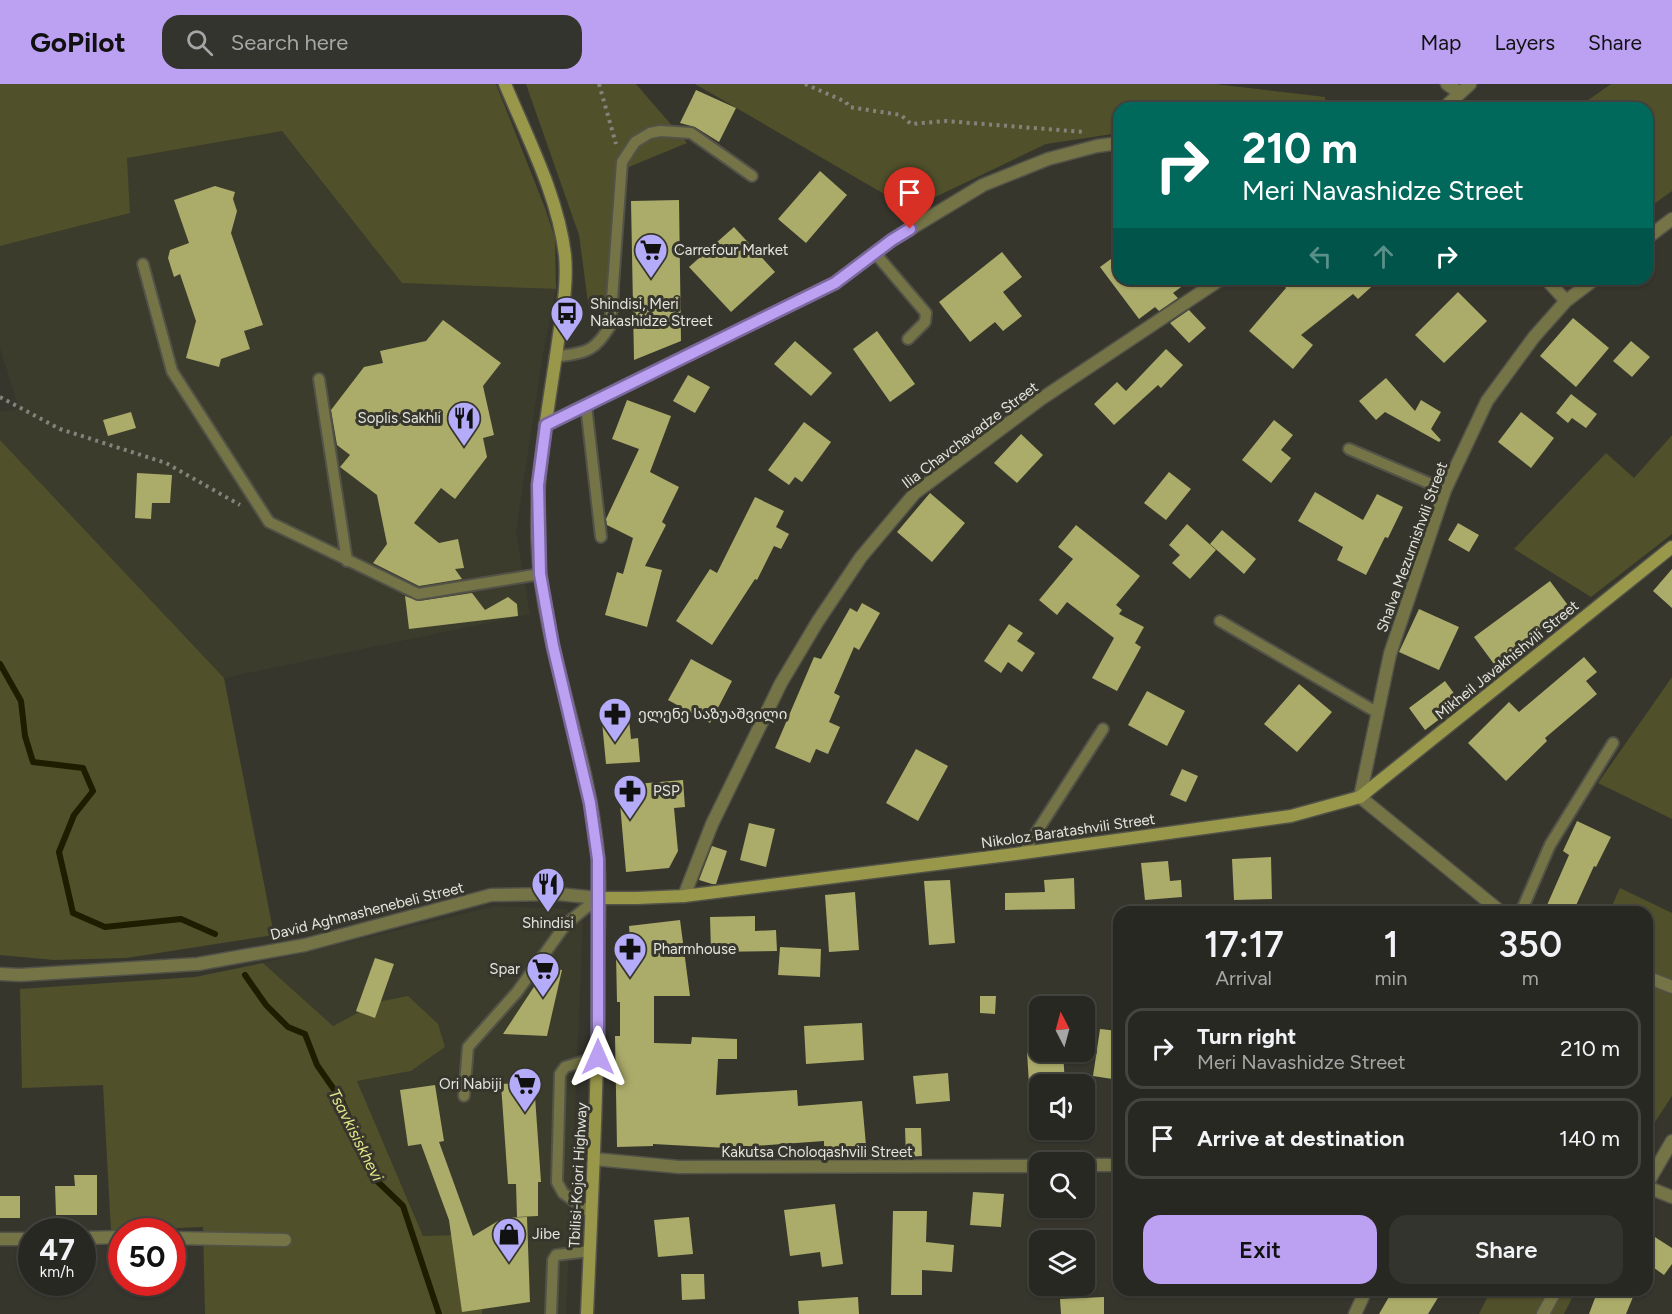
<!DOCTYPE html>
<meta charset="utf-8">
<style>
:root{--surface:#282822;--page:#34342f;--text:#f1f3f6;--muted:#a5a6a5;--line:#444440;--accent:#bca0f2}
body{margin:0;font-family:Figtree,"Noto Sans Georgian",sans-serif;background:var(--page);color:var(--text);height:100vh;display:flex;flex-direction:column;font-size:22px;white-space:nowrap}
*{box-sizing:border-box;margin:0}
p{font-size:20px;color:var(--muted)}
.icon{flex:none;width:33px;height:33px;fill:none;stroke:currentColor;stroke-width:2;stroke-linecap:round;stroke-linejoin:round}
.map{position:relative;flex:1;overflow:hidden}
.drawer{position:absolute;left:1113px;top:822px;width:540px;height:390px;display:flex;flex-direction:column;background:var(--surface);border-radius:18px;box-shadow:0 2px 4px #0004,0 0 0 2px var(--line)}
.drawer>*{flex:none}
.hud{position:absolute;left:1113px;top:18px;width:540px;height:183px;border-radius:18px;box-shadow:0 2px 4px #0004,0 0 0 2px var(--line);background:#00695c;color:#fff;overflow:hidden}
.needle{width:39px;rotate:354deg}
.tools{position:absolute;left:1029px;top:912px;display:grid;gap:12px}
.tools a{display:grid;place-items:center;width:66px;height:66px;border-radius:12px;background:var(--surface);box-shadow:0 2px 4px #0004,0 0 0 2px var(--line);font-size:30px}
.speed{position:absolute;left:18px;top:1134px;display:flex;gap:12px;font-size:30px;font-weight:700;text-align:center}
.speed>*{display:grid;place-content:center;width:78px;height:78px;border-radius:50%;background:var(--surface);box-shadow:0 2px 4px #0004,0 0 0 2px var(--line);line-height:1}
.speed small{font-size:15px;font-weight:400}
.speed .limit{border:9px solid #d22;background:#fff;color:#111}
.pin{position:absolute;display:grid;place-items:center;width:51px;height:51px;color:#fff;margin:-62px -26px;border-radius:50% 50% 50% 0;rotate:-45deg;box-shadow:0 0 6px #0007}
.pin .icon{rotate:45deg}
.me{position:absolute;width:66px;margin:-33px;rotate:0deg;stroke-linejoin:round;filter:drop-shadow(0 0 4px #0008)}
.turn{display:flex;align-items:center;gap:21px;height:126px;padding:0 30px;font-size:27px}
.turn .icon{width:78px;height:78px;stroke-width:2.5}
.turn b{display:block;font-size:42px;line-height:51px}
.lanes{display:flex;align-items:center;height:57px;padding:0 30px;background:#0003;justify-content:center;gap:30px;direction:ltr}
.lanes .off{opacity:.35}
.eta{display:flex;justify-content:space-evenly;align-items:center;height:102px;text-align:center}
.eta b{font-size:36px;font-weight:600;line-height:42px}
.action{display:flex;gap:12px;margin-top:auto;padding:12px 30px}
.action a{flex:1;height:69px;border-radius:18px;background:var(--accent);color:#111;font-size:24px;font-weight:600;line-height:69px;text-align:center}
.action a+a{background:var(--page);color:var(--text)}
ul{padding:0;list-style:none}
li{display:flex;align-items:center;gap:18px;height:81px;margin:0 12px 9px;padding:0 18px;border:3px solid var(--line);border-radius:18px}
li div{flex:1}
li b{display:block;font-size:22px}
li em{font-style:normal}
header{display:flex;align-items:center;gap:36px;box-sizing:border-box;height:84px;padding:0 30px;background:var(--accent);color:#111}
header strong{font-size:28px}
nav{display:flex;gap:33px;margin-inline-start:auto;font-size:21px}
.search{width:420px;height:54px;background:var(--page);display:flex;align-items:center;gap:15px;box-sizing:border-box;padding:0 21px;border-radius:18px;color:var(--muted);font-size:22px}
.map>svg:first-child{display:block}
.built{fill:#3b3c2c}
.green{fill:#50502b}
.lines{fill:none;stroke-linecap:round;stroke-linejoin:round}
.stream{stroke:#1e1d00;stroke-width:6}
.building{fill:#abab6a}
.service-casing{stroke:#525249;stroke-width:14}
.minor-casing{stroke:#525249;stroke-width:15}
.tertiary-casing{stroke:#525249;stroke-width:15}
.secondary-casing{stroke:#525249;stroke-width:15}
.path{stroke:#83837c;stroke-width:4;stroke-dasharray:3 4.5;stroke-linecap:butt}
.service{stroke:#747446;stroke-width:10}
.minor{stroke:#747446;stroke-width:12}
.tertiary{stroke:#747446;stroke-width:12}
.secondary{stroke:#98974a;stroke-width:12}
.route-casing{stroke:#7a689d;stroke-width:15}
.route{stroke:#bca0f2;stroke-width:10}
.labels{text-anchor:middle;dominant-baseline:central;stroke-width:6;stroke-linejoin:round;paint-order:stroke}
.poi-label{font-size:15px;fill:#e4e4de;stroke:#36362d;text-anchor:start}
.street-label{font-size:15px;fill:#e4e4de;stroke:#36362d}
.water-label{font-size:16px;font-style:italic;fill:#e6e688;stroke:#36362d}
</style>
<header>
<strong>GoPilot</strong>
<div class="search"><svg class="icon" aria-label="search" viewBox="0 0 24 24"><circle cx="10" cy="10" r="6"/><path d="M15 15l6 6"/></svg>Search here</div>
<nav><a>Map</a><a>Layers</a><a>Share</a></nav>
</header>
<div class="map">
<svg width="1672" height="1230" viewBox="0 0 1672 1230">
<rect width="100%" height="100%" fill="#36362d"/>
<path class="built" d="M282,47L402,199L556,205L543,269L516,448L530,530L224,594L0,356V328L19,325L0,264V162L130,129L126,74Z
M495,822L566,825L583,839L566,1230H482L484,1215L454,1151L423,1152L357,997L411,987L445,963L378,918L333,942L263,879Z"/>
<path class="green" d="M0,0H496L545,124L555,154L556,205L402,199L282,47L127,74L130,129L0,162Z
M526,0H636L687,59L624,85L619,229L589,226L579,151Z
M695,0H1215L1325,13L1326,24H1119V49L1046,60L910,125Z
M1611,0H1672V107L1647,125V24H1577Z
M1672,351V450L1591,513L1514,465L1606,369L1634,394Z
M0,356L224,594L274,851L126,874L54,876L0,871Z
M1672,593V735L1598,699Z
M1620,804L1672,829V1012L1647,1050V828H1609Z
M263,879L333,942L378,918L408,912L438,940L445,963L411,987L357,997L423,1152L454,1151L484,1215L482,1230H205L203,1143L111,1147L103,1001L22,1004L20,905L195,893Z
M1491,1206H1576L1564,1230H1479Z"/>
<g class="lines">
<path class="stream" d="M0,580L21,617L25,652L33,678L83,684L93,707L74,731L59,768L73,829L105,843L181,835L215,850
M245,891L266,921L288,943L305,950L317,981L342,1017L375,1095L403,1122L439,1230"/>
</g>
<path class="building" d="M696,6L736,24L719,58L695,43L680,39Z
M820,87L847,111L806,159L778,135Z
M215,102L235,108L233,115L237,127L231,149L263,241L244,247L250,265L221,275L219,283L186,274L196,237L180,190L174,193L168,174L170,166L189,159L174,116Z
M679,116L681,257L634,276L631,117Z
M734,143L775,188L731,228L689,183Z
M1002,168L1022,193L1003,208L1022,232L1003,247L995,238L970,258L939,218Z
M1119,169V195H1192L1173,209L1178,214L1159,227L1155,223L1139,235L1100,183Z
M1279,195H1380L1358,215L1353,210L1301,251L1313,261L1293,285L1249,247L1286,204Z
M1458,208L1487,237L1444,279L1415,251Z
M1189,226L1206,244L1189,259L1170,239Z
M1573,234L1609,264L1576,303L1540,272Z
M443,236L501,279L483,302L494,351L483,354L487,373L455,415L441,404L414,439L439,459L458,455L464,484L455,485L462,495L419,502L373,479L387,460L377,411L340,383L350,371L337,361L331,326L364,283L383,279L380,267L426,257Z
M877,247L915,300L890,318L853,265Z
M795,257L832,289L811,312L774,280Z
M1631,257L1650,273L1632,293L1613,277Z
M1166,265L1183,281L1161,304L1158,301L1114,341L1094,320L1117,298L1126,307Z
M688,291L710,303L695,329L673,317Z
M1386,294L1415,327L1421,316L1441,328L1431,345L1441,356L1439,358L1385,328L1376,336L1359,317Z
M1571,310L1597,330L1586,344L1572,334L1568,339L1556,329Z
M627,316L671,332L650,388L679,403L662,438L666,441L645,482L662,486L647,543L605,531L617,488L623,490L633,454L607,441L606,435L639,365L612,355Z
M131,328L136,344L108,352L103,336Z
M1521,328L1554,354L1531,384L1498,358Z
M1274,336L1293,351L1281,366L1291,374L1271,399L1242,376Z
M804,338L831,358L802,398L795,393L789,401L768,386Z
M1021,350L1043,371L1017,399L994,379Z
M1169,388L1191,405L1166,436L1144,419Z
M137,389L172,391L170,419H152L151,435L135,434Z
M1315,408L1363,436L1377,410L1403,423L1388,454L1385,453L1366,491L1337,476L1343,463L1298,437Z
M930,409L965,439L932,478L897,448Z
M755,413L784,427L776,443L789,450L781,465L774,462L757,496L755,495L712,561L676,537L710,485L717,489Z
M1458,439L1479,451L1469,468L1448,456Z
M1187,440L1216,466L1190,495L1172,479L1180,471L1169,461Z
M1076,441L1140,492L1116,521L1122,526L1119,530L1144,543L1135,559L1141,563L1117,607L1092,594L1114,554L1067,518L1057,531L1039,516L1073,475L1058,463Z
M1222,446L1256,475L1244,490L1210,460Z
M1672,485V524L1653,507Z
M1550,497L1570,524L1494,580L1474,553Z
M472,509L485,526L508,513L517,520L518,532L409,545L405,512L419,517Z
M862,519L880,529L859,566L854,563L834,609L840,612L829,638L840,643L828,670L816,665L810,679L775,664L814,573L821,575L850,524L857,528Z
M1419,525L1459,543L1439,586L1399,568Z
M1009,540L1023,549L1017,557L1035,569L1022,588L1008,578L1001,589L984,577Z
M1584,573L1597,588L1586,597L1597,610L1545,654L1547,657L1506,697L1468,659L1509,618L1519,628Z
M691,575L732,597L710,639L668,616Z
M1445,597L1461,619L1425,646L1409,624Z
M1299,600L1332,628L1297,668L1264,640Z
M1147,607L1185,627L1167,662L1128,641Z
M629,635L631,655L638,654L640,678L606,680L602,638Z
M916,665L948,682L918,737L886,719Z
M1182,685L1198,692L1186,718L1170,711Z
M683,696L685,723L674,724L678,767L669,784L626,788L620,720L637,718L636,700Z
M1577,737L1611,753L1596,783L1594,782L1573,828H1544L1569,771L1563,767Z
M749,739L775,745L766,783L740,776Z
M712,762L727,767L716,800H712L699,796Z
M1271,773L1272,815L1234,816L1232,775Z
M1168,777L1170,797L1181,796L1182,813L1145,816L1141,779Z
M1074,794L1075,825L1005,826V809L1045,808L1044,796Z
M950,796L955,859L929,861L924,797Z
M855,808L859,866L829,868L825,811Z
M755,832V847L776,846L777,867L711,868L710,833Z
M680,836L690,912H654V959L691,960L692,953L737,955V975H718L716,1011L797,1006L798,1022L862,1017L866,1061L824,1065V1057L727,1064L653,1060V1062L617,1063L615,952H620V918H617L616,870H631L629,842Z
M780,863L821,865L820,893L778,891Z
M375,874L394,880L375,934L356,927Z
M547,883L562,886L547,952L503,950Z
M980,912H996L995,930L980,929Z
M862,939L864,976L806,980L804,942Z
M1100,945L1119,947V996L1093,992Z
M1027,968H1063L1065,1000H1029Z
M948,989L950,1017L916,1020L913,992Z
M534,998L541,1098H538V1132L517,1133L516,1100H508L501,1000Z
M435,1001L444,1057L439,1058L473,1152L503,1134L527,1133L530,1218L462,1228L449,1136L421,1060L408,1062L400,1006Z
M905,1044H921L922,1072L906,1073Z
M74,1091H97V1131H56L55,1102H75Z
M973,1108L1004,1110L1001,1143L970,1141Z
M0,1112H20V1134H0Z
M835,1120L843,1180L822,1183L820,1168L790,1172L784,1126Z
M893,1127H927L926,1158L954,1161L952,1188L922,1186V1211H891Z
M689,1133L693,1170L658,1173L654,1136Z
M1647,1148L1672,1164V1180L1664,1191L1647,1179Z
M681,1190H704L705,1215L682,1216Z
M1393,1206H1429L1439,1212L1428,1230H1379Z
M1598,1206H1615L1633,1213L1626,1230H1589Z
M858,1213L859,1230H799L798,1217Z
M1104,1213V1230H1061L1060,1215Z"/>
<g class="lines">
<defs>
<path id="service" d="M875,169L926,229L925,238L908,255
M143,180L172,287L269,438L418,510L540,490
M555,273C585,268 593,270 610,242L622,78L635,58L650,49L660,47L691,49L752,92
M319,295L347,477
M586,321L601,453
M1349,365L1445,406
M1220,537L1378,629
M1023,769L1103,645
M1521,828L1550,761L1613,659
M464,1012L468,963L517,908L566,840L598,814
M592,1130L563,1109L557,1098L560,990L565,983L598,973
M551,1230L553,1176L556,1171L590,1167"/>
<path id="minor" d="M1447,0L1460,9
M1444,24L1470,0
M1647,154L1672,135
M1546,195L1566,217
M545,341L835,199L892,156L983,101L1048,75L1097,62L1119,59
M684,812L712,740L781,599L818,537L861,473L915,409L1041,315L1221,195
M1501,828L1360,713L1390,570L1445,406L1487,317L1534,253L1566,217L1595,195
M1647,893L1672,903
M594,1075L679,1083L1040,1082
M1084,1081H1119
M1647,1100L1672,1057
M1647,1103L1672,1113
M82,1154L122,1153
M172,1154L285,1156
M0,1155H32
M1355,1230L1366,1206
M1543,1230L1556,1206"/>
<path id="tertiary" d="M0,890L20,891L198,880L305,861L491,811L558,810L598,814"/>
<path id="secondary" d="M505,0C528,55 558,112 565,171C568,203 561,234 557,265C546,339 531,414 540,489C551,585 590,676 598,772C601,809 598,848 598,885C598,1000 592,1115 587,1230
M598,814H637L684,812L1023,769L1291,732L1360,713L1672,463"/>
</defs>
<use href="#service" class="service-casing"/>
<use href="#minor" class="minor-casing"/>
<use href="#tertiary" class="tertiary-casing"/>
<use href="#secondary" class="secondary-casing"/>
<path class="path" d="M599,0L616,60
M805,0L846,18L849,23L901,31L911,40L946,37L1084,48
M0,313L60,345L166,379L240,421"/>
<use href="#service" class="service"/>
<use href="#minor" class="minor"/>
<use href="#tertiary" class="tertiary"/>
<use href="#secondary" class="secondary"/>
</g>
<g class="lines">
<defs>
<path id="route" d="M598,973V775L590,719L553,562L540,490L538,401L546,341L835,199L892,156L910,145"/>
</defs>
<use href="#route" class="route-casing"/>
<use href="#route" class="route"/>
</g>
<defs>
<symbol id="supermarket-pin" viewBox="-11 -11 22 30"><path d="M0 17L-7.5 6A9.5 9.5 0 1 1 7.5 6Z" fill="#b4acf9" stroke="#36362d"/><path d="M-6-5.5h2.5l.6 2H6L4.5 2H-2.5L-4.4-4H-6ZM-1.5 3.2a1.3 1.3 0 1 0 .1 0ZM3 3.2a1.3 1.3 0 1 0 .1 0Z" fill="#111"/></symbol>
<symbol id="bus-pin" viewBox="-11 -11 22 30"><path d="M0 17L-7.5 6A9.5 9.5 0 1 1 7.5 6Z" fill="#b4acf9" stroke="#36362d"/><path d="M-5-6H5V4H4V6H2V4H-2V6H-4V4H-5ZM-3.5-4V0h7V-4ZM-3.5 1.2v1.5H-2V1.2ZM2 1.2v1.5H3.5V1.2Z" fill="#111"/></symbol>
<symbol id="restaurant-pin" viewBox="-11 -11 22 30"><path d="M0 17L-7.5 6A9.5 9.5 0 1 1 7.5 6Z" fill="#b4acf9" stroke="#36362d"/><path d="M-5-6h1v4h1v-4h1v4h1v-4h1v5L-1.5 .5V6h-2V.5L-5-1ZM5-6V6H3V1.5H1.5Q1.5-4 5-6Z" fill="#111"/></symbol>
<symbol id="pharmacy-pin" viewBox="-11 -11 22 30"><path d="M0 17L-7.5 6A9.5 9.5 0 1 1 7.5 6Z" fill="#b4acf9" stroke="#36362d"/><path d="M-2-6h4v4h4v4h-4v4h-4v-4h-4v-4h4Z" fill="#111"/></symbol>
<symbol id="shop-pin" viewBox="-11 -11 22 30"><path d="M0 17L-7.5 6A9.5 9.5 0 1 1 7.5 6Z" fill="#b4acf9" stroke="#36362d"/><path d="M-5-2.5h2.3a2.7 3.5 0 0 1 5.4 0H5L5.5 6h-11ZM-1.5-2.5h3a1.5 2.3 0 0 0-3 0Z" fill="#111"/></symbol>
</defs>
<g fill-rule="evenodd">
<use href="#supermarket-pin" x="632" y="147" width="38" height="52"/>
<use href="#bus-pin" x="548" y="210" width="38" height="52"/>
<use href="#restaurant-pin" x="445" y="315" width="38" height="52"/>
<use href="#pharmacy-pin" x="596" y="611" width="38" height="52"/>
<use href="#pharmacy-pin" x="611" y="688" width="38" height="52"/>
<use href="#restaurant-pin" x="529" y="781" width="38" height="52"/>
<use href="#pharmacy-pin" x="611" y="846" width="38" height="52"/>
<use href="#supermarket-pin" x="524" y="866" width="38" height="52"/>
<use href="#supermarket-pin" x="506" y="981" width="38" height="52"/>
<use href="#shop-pin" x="490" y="1131" width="38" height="52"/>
</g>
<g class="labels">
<g class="poi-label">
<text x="674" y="166">Carrefour Market</text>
<text x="590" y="220">Shindisi, Meri<tspan x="590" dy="17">Nakashidze Street</tspan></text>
<text x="441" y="334" text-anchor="end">Soplis Sakhli</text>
<text x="638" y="630">ელენე საზუაშვილი</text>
<text x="653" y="707">PSP</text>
<text x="548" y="839" text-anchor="middle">Shindisi</text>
<text x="653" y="865">Pharmhouse</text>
<text x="520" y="885" text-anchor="end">Spar</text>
<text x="502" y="1000" text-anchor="end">Ori Nabiji</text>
<text x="532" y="1150">Jibe</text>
</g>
<g class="street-label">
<text transform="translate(970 351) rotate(-37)">Ilia Chavchavadze Street</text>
<text transform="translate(1412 463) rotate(-70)">Shalva Mezurnishvili Street</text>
<text transform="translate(1507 576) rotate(-39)">Mikheil Javakhishvili Street</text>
<text transform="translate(1068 747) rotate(-8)">Nikoloz Baratashvili Street</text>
<text transform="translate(367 827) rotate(-14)">David Aghmashenebeli Street</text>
<text x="817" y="1068">Kakutsa Choloqashvili Street</text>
<text transform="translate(578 1091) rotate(-87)">Tbilisi-Kojori Highway</text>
</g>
<g class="water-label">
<text transform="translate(356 1051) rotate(63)">Tsavkisiskhevi</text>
</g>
</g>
</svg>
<div class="tools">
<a><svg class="needle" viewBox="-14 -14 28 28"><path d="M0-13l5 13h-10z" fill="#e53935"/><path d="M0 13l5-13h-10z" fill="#a5a6a5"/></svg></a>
<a><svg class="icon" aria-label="sound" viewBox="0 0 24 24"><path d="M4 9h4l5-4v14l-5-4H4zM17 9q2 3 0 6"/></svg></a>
<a><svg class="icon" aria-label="search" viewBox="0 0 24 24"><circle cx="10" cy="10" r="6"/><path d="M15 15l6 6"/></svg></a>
<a><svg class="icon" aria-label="layers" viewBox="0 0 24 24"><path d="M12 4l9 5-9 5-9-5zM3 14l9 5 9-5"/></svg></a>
</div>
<div class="speed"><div>47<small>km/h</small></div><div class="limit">50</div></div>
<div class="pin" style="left:910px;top:145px;background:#d93025"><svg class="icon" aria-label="arrive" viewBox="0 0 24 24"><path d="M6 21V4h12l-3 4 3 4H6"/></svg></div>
<svg class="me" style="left:598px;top:973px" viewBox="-20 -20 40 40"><path d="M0-17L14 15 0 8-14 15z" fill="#bca0f2" stroke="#fff" stroke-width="4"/></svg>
<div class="hud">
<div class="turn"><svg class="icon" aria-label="right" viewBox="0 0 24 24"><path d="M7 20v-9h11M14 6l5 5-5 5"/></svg><div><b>210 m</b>Meri Navashidze Street</div></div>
<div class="lanes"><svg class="icon off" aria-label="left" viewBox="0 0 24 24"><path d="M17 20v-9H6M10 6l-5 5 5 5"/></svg><svg class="icon off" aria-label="ahead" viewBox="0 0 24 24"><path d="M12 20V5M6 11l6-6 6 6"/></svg><svg class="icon" aria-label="right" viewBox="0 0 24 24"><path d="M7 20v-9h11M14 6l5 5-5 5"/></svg></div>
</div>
<section class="drawer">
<div class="eta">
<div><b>17:17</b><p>Arrival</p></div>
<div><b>1</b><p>min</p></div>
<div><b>350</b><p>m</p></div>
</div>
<ul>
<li><svg class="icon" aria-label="right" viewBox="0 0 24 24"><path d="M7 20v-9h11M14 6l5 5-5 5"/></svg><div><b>Turn right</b><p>Meri Navashidze Street</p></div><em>210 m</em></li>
<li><svg class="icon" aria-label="arrive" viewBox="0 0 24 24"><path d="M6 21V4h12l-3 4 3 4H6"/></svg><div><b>Arrive at destination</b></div><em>140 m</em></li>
</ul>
<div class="action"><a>Exit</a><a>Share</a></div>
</section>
</div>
